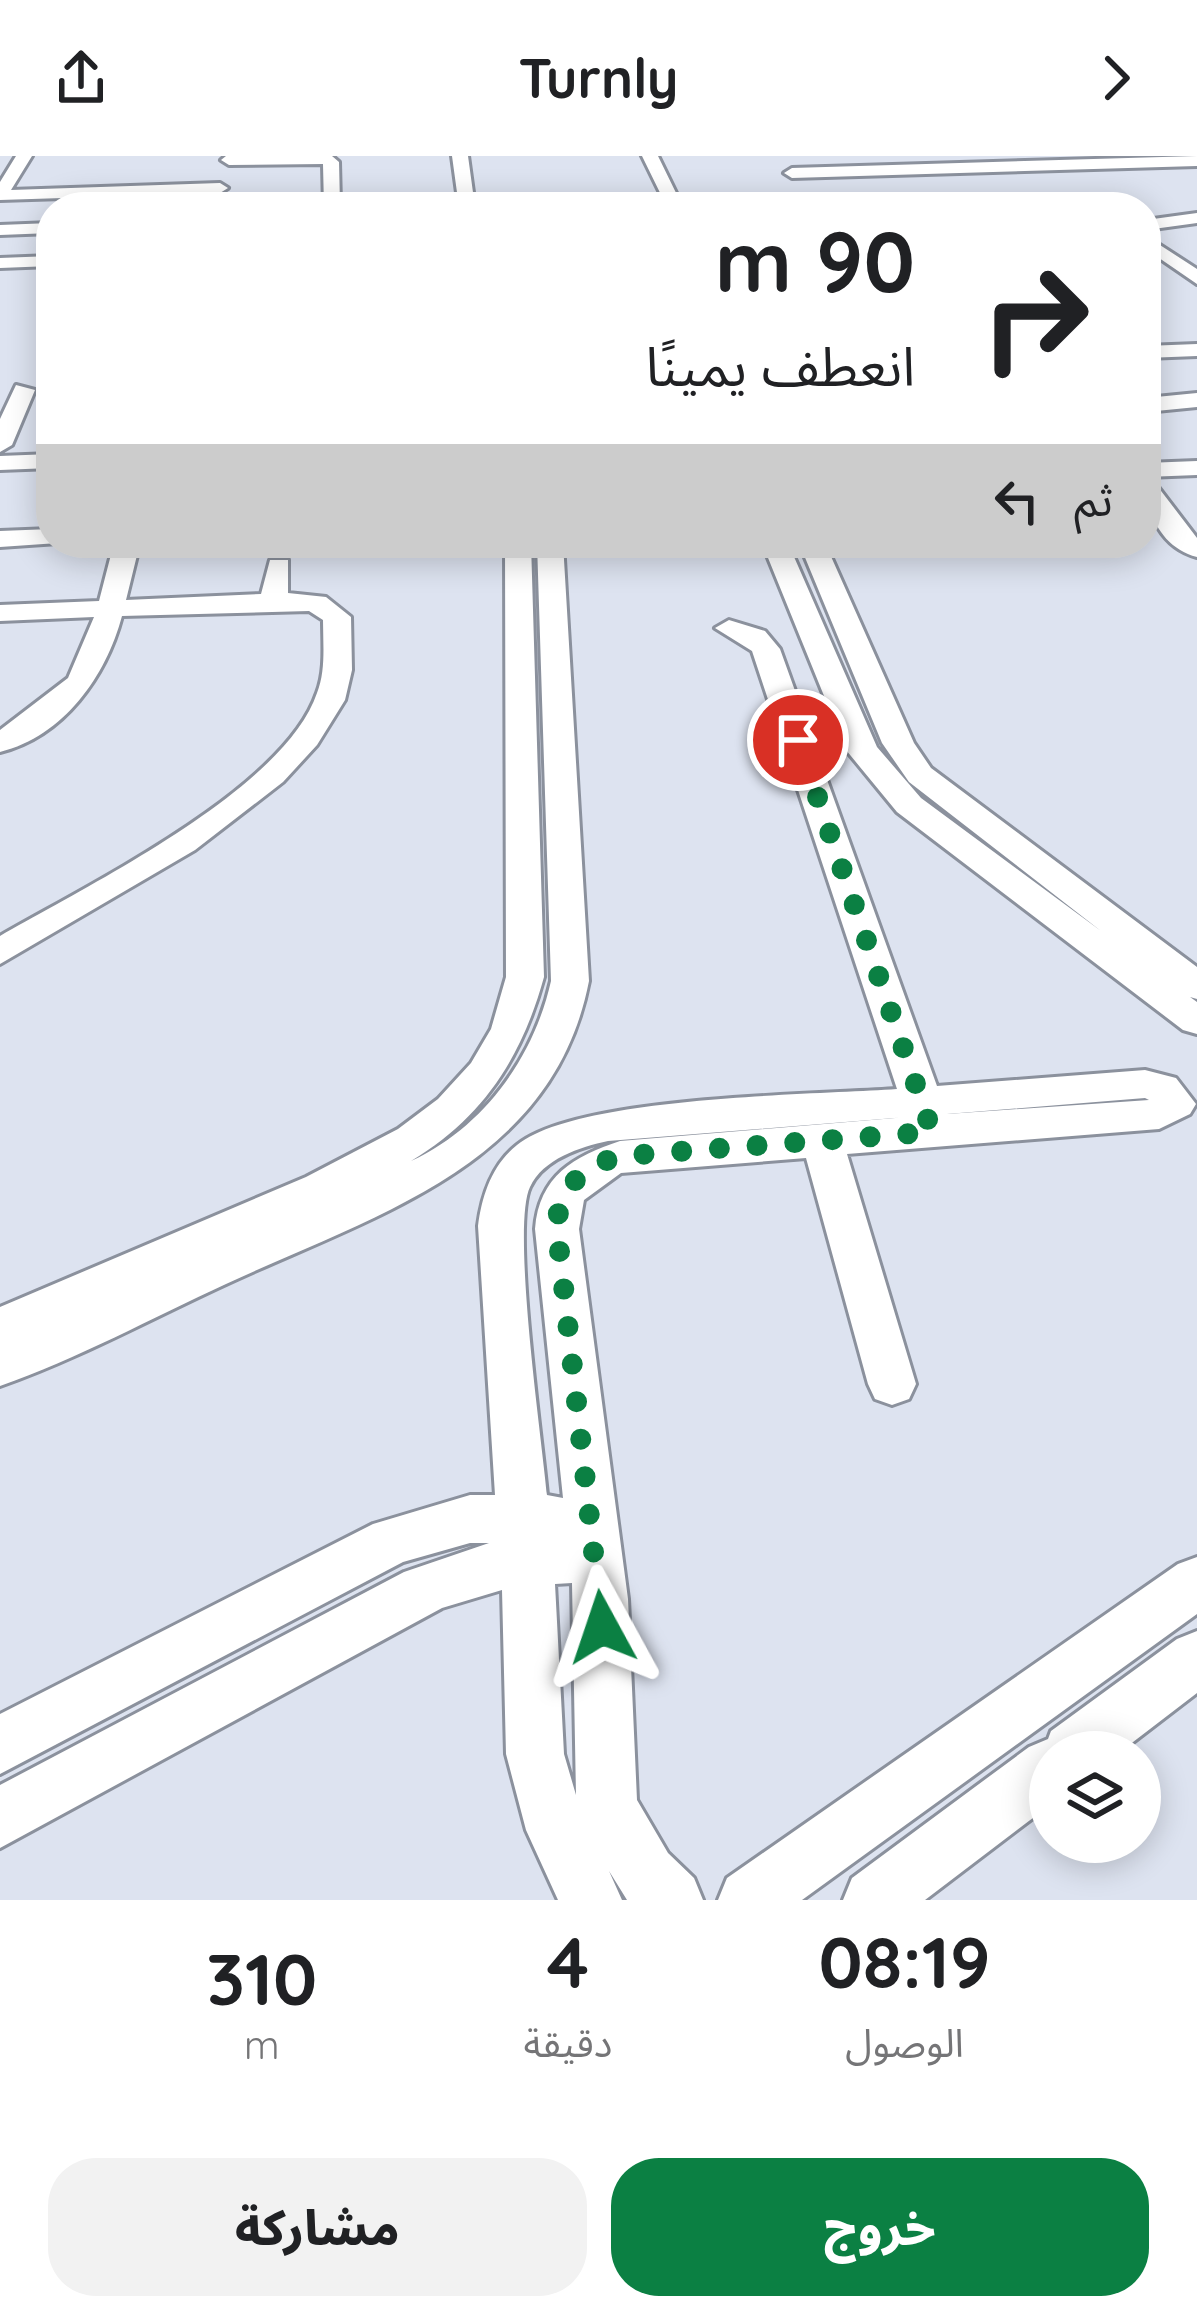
<!DOCTYPE html>
<html lang="ar">
<meta charset="utf-8">
<style>
:root{--surface:#fff;--page:#f2f2f2;--text:#202124;--muted:#757577;--accent:#0b8043}
body{margin:0;font-family:Quicksand,"Noto Sans Arabic",sans-serif;background:var(--page);color:var(--text);direction:rtl;height:100vh;display:flex;flex-direction:column;font-size:45px;white-space:nowrap}
*{box-sizing:border-box;margin:0}
p{font-size:39px;color:var(--muted)}
.icon{flex:none;width:66px;height:66px;fill:none;stroke:currentColor;stroke-width:2;stroke-linecap:round;stroke-linejoin:round}
.map{position:relative;height:1744px;overflow:hidden;direction:ltr}
.details{display:flex;flex-direction:column;background:var(--surface);flex:1}
.details>*{flex:none}
.banner{position:absolute;left:36px;top:36px;width:1125px;height:366px;border-radius:48px;box-shadow:0 6px 30px #0003;direction:rtl;background:#fff;color:var(--text);overflow:hidden}
.controls{position:absolute;left:1029px;top:1575px;display:grid;gap:24px}
.controls a{display:grid;place-items:center;width:132px;height:132px;border-radius:50%;background:var(--surface);box-shadow:0 6px 30px #0003;font-size:60px}
.pin{position:absolute;display:grid;place-items:center;width:102px;height:102px;color:#fff;margin:-51px;border:6px solid #fff;border-radius:50%;box-shadow:0 3px 12px #0007}
.me{position:absolute;width:132px;margin:-66px;rotate:355deg;stroke-linejoin:round;filter:drop-shadow(0 0 9px #0008)}
.turn{display:flex;align-items:center;gap:42px;height:252px;padding:0 48px;font-size:54px}
.turn .icon{width:156px;height:156px;stroke-width:2.5}
.turn b{display:block;font-size:84px;line-height:102px}
.then{display:flex;align-items:center;height:114px;padding:0 48px;background:#0003;gap:24px;font-size:45px}
.eta{display:flex;justify-content:space-evenly;align-items:center;height:204px;text-align:center}
.eta b{font-size:72px;font-weight:800;line-height:84px}
.button{display:flex;gap:24px;margin-top:auto;padding:24px 48px}
.button a{flex:1;height:138px;border-radius:48px;background:var(--accent);color:#fff;font-size:48px;font-weight:800;line-height:138px;text-align:center}
.button a+a{background:var(--page);color:var(--text)}
header{display:flex;justify-content:space-between;align-items:center;height:156px;padding:0 48px;background:var(--surface);font-size:54px;font-weight:800}
.map>svg:first-child{display:block}
.lines{fill:none;stroke-linecap:round;stroke-linejoin:round}
.minor-casing{stroke:#8b919d;stroke-width:6}
.minor{fill:#fff;fill-rule:evenodd}
.route{stroke:#0b8043;stroke-width:21;stroke-dasharray:0 37.8}
</style>
<header><svg class="icon" aria-label="forward" viewBox="0 0 24 24"><path d="M9 5l7 7-7 7"/></svg>Turnly<svg class="icon" aria-label="share" viewBox="0 0 24 24"><path d="M12 15V3M7 8l5-5 5 5M5 13v7h14v-7"/></svg></header>
<div class="map">
<svg width="1197" height="1744" viewBox="0 0 1197 1744">
<rect width="100%" height="100%" fill="#dde3f0"/>
<g class="lines">
<defs>
<path id="minor" d="M16,0H32L11,34L220,27L228,32L220,37L0,44V26Z
M226,0H332L339,6L340,49L449,39L457,44L420,51H324L323,8L229,9L221,4Z
M452,0H468L475,51H459Z
M642,0H658L679,43L813,41L821,46L813,51H667Z
M1197,0V10L792,22L784,17L792,12Z
M1197,57V67L1146,74V64Z
M51,67V77L0,79V69Z
M1146,80L1197,113V128L1146,93Z
M51,100V110L0,112V102Z
M1197,188V200L1146,202V190Z
M16,229L35,234L12,289L0,296V263Z
M1197,237V251L1146,256V242Z
M51,298V312L0,314V300Z
M1197,305V319L1146,321V307Z
M1146,325L1155,327L1197,382V401C1162,392 1146,358 1146,325Z
M51,373V387H58L0,391V375Z
M114,387H140L126,444L261,438L270,404H288V437L326,441L351,461L352,514L345,544L317,589L283,626L195,694L0,808V780C86,730 284,634 317,537C326,514 323,488 323,464L309,455L122,460C106,520 64,580 0,596V574L68,522L94,461L0,465V449L99,445Z
M505,387H531L544,821C522,901 483,962 411,1005C484,971 534,901 551,825L537,387H563L589,825C553,1010 376,1058 226,1128C152,1162 77,1203 0,1230V1151L306,1021L398,973L438,943L471,907L491,873L506,821Z
M762,387H788L877,591L921,642L1101,775L909,626L882,587L799,387H825L914,587L931,612L1197,811V843L1190,841L1197,846V878L1183,874L897,656L846,594Z
M729,464L765,475L780,493L937,930L1145,914L1176,922L1196,948L1190,958L1159,973L847,998L916,1228L909,1243L892,1249L875,1243L868,1228L806,1002L621,1017L584,1044L579,1073L628,1443L637,1644L668,1697L694,1722L703,1744H627L609,1715L622,1744H558L526,1674L506,1598L502,1434L442,1452L0,1692V1629L404,1416L489,1387H470L403,1406L0,1618V1558L373,1368L470,1339H495L478,1070C482,1039 492,1009 517,989C577,940 812,939 897,933L752,495L715,472ZM1145,942L1149,944L947,958ZM907,961L620,985C574,1000 539,1020 535,1073L563,1342L547,1339C542,1283 511,1071 530,1031C543,1003 580,991 608,985ZM572,1427L576,1639L564,1598L555,1428Z
M1197,1401V1458L802,1744H718L727,1722L1178,1408Z
M1197,1475V1537L1120,1596H1050V1649L925,1744H843L852,1722L1029,1591L1048,1583L1051,1575L1177,1483Z"/>
</defs>
<use href="#minor" class="minor-casing"/>
<use href="#minor" class="minor"/>
</g>
<g class="lines">
<path class="route" d="M602,1471L557,1073C557,1032 583,1011 620,1000L932,976L798,584"/>
</g>
</svg>
<div class="controls">
<a><svg class="icon" aria-label="layers" viewBox="0 0 24 24"><path d="M12 4l9 5-9 5-9-5zM3 14l9 5 9-5"/></svg></a>
</div>
<div class="pin" style="left:798px;top:584px;background:#d93025"><svg class="icon" aria-label="arrive" viewBox="0 0 24 24"><path d="M6 21V4h12l-3 4 3 4H6"/></svg></div>
<svg class="me" style="left:602px;top:1471px" viewBox="-20 -20 40 40"><path d="M0-17L14 15 0 8-14 15z" fill="#0b8043" stroke="#fff" stroke-width="4"/></svg>
<div class="banner">
<div class="turn"><svg class="icon" aria-label="right" viewBox="0 0 24 24"><path d="M7 20v-9h11M14 6l5 5-5 5"/></svg><div><b>90 m</b>انعطف يمينًا</div></div>
<div class="then">ثم<svg class="icon" aria-label="left" viewBox="0 0 24 24"><path d="M17 20v-9H6M10 6l-5 5 5 5"/></svg></div>
</div>
</div>
<section class="details">
<div class="eta">
<div><b>08:19</b><p>الوصول</p></div>
<div><b>4</b><p>دقيقة</p></div>
<div><b>310</b><p>m</p></div>
</div>
<div class="button"><a>خروج</a><a>مشاركة</a></div>
</section>
